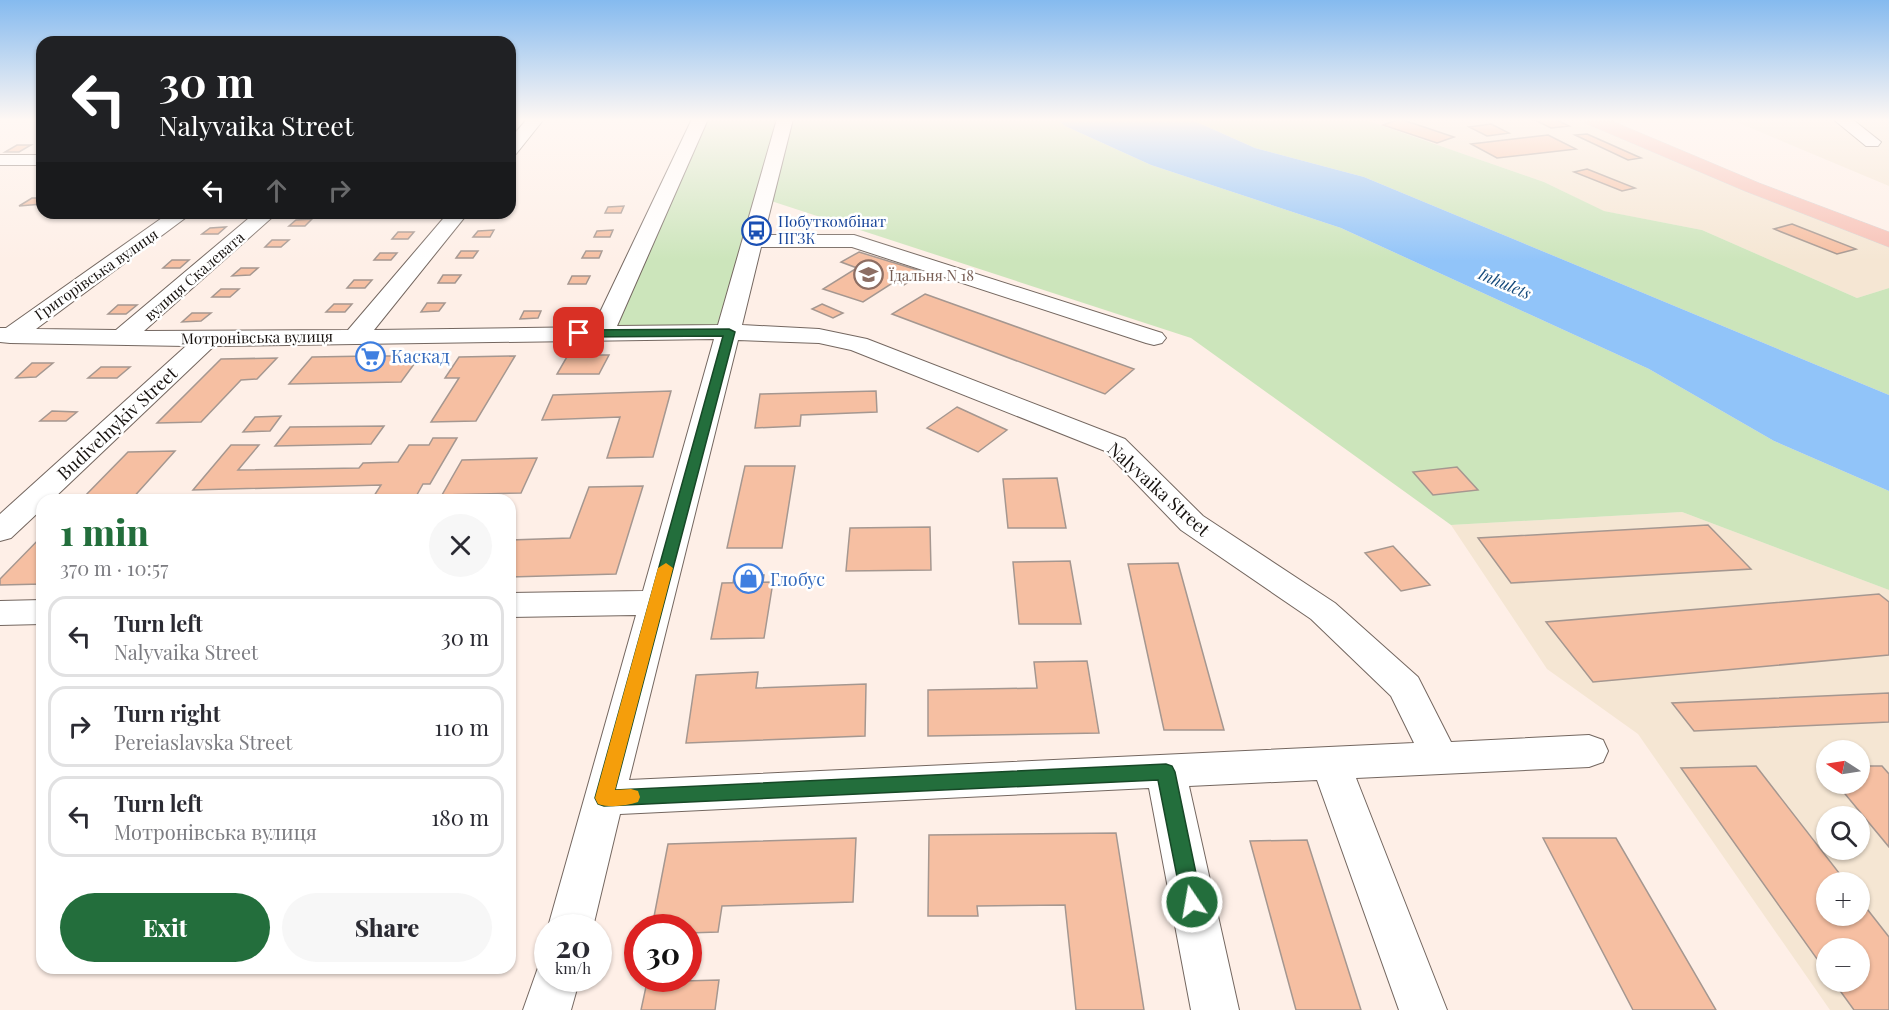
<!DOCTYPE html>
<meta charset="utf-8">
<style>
:root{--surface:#fff;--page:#f7f7f7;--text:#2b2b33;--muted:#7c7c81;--line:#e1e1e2;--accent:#236e3c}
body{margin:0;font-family:"Playfair Display",serif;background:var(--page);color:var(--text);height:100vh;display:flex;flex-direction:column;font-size:22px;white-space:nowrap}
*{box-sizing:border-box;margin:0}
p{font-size:20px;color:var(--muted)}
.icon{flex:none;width:33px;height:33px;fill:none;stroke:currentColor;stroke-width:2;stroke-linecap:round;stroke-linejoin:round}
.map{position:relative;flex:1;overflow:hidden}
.details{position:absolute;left:36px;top:494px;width:480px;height:480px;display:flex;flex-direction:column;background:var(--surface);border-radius:18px;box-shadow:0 2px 4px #0004}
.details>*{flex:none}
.guide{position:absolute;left:36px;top:36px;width:480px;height:183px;border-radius:18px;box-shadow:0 2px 4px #0004;background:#202124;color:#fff;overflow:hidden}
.needle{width:39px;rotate:282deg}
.fabs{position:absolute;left:1816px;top:740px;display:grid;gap:12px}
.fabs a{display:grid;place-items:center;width:54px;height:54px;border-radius:50%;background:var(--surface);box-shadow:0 2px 4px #0004;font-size:30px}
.speed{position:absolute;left:534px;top:914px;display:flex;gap:12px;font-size:30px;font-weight:700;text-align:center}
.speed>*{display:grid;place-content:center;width:78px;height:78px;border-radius:50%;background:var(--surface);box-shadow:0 2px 4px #0004;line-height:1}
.speed small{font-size:15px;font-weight:400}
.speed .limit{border:9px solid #d22;background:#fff;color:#111}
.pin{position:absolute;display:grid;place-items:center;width:51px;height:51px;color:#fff;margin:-26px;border-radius:12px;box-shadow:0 3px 9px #0006}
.me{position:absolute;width:66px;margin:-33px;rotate:348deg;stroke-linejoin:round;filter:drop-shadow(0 0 4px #0008)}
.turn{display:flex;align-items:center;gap:21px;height:126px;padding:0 24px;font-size:27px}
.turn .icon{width:78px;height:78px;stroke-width:2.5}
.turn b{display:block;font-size:42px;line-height:51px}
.lanes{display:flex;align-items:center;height:57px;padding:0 24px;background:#0003;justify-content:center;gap:30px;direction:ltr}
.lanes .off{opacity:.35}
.round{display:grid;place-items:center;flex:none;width:63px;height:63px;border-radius:32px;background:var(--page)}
.overview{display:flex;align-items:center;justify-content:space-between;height:102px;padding:0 24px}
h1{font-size:36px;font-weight:800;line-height:45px;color:var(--accent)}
.action{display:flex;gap:12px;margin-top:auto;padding:12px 24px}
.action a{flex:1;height:69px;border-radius:36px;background:var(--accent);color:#fff;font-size:24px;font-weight:800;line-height:69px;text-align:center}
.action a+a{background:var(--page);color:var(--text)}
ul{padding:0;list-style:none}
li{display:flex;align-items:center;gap:18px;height:81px;margin:0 12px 9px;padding:0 12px;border:3px solid var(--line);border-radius:18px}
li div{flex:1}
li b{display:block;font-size:22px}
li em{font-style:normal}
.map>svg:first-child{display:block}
.industrial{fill:#f5e6d3;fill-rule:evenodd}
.green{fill:#cce5bb}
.water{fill:#91c4f9}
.building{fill:#f6bfa2;stroke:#a59790;stroke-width:1.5}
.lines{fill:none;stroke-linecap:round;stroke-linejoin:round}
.minor-casing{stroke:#746760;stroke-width:2}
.major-casing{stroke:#d5d4d4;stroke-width:1}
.minor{fill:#fff;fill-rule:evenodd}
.major{fill:#f7c1b6;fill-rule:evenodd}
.route{fill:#236e3c;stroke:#174827;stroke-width:1.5}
.slow{fill:#f59e0b}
.labels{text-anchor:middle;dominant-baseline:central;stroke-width:5;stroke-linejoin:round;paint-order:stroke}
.far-transit-label{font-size:15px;fill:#164399;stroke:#fff;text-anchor:start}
.far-street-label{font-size:15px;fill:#17120f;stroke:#fff}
.far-education-label{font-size:15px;fill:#785e54;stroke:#fff;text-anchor:start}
.far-water-label{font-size:16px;font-style:italic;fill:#164b7c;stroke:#fff}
.shop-label{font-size:18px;fill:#366cbe;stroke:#fff;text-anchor:start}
.street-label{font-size:18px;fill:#17120f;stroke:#fff}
</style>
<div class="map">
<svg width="1889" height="1010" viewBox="0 0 1889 1010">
<rect width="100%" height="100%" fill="#feefe7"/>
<path class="industrial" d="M1363,119H1594L1889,240V288L1857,298L1702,230L1603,211L1544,182Z
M1729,119H1889V186Z
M1682,512L1889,590V1010H1830L1638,734L1547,669L1451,525ZM1827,750H1860V783H1827ZM1827,816H1860V849H1827ZM1827,882H1860V915H1827ZM1827,948H1860V981H1827Z"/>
<path class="green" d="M701,119H1056L1065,126L1151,165L1341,228L1649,369L1774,441L1889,491V590L1682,512L1451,525L1191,338L765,199L729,332L602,333Z
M1190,119H1363L1544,182L1604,211L1702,230L1857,298L1889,288V395L1364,177L1255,148Z"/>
<path class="water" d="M1056,119H1190L1255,148L1364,177L1889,395V491L1774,441L1649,369L1341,228L1151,165L1065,126Z"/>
<path class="building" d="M1400,119L1454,137L1437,143L1383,125Z
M1533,119H1555L1569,126L1551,128Z
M1491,124L1509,133L1487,136L1469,127Z
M1587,134L1641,158L1628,160L1575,135Z
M1548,135L1576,149L1497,158L1471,144Z
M17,145H31L19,152H5Z
M1587,169L1635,188L1622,191L1574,172Z
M32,198H42V204L19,206Z
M624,206L621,213H605L608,207Z
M312,219L305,226H289L296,220Z
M1792,224L1856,249L1837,254L1774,229Z
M226,227L218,234H202L210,228Z
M494,230L490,237H473L478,231Z
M613,230L610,237H594L597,231Z
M398,232H414L408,239H392Z
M272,240H289L281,247H265Z
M461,251H478L473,258H456Z
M586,251H602L599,258H582Z
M859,252L924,272L904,285L894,282L863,302L823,289L857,268L841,262Z
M380,253H397L391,260H374Z
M172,260H189L180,268H163Z
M241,268H258L250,275L232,276Z
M443,275H461L455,283H438Z
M572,276H590L586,284H568Z
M354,280H372L365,288H347Z
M221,289H239L230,297H212Z
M925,294L1134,369L1105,394L892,314Z
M427,303H445L439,311L421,312Z
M334,304H352L345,312H326Z
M822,304L843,313L833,318L812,309Z
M118,305H137L126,314H108Z
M524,311H541L538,318L520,319Z
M192,313H211L201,321L182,322Z
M568,355H609L599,374H557Z
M370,356H420L401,382L289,384L312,357Z
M515,356L476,421L431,422L459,378H445L459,357Z
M277,358L257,379L241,380L201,422L157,423L221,359Z
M32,363H53L36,377L16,378Z
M101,367H130L117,378H88Z
M671,391L653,457L607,458L620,417L542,420L553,395Z
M876,391L877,412L801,415L800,426L755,428L760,394Z
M957,407L1007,430L978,452L927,428Z
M52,411L77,412L66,421H40Z
M281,416L270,431L243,432L255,417Z
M384,426L371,444L275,446L290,427Z
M433,438H457L430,484H423L414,500H353L355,496H374L381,485L193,490L231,445H259L238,470L359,468L363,463L398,462L409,445H429Z
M175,451L131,500H81L128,452Z
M537,458L521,493L442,495L462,460Z
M745,466H795L782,548H727Z
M1457,467L1478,490L1433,495L1413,472Z
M1057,478L1066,528H1008L1003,479Z
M643,486L616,574L510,577V540L570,538L589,487Z
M1708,525L1751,569L1511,583L1478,538Z
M930,527L931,570L846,571L850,528Z
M42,536V584L0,585V579Z
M1393,546L1430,585L1401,591L1365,553Z
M1070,561L1081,624H1019L1013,562Z
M1178,563L1224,730H1164L1128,564Z
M764,575L763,582L733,583L734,576Z
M773,582L764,638L711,639L722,583Z
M1879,594L1889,602V655L1593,682L1546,622Z
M1087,661L1099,733L928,736V690L1037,688L1034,662Z
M758,672L756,688L866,684L865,736L686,743L696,675Z
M1889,693V722L1694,731L1672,703Z
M1756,766L1846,882H1827V915H1860V900L1889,937V1010H1854L1833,981H1860V948H1827V973L1681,768Z
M1860,766H1882L1889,774V847L1836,783H1860Z
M1116,833L1144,1010H1076L1065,905L977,906L978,916H928L929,835Z
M856,838L853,902L722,906L718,932L688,933V927H652L668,844Z
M1543,838H1616L1716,1010H1633Z
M1307,840L1361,1010H1296L1250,841Z
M719,980L715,1010H641L647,982Z"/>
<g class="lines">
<defs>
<path id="minor" d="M527,119H544L516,154L510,155V139Z
M692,119H708L617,326L718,325L777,119H793L764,235H854L1162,333L1166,338L1162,343L1154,345L1146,343L852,247H761L742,325L819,329L867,339L1125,439L1203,516L1335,603L1418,677L1451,742L1589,735L1603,740L1608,751L1603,762L1589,767L1356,778L1447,1010H1399L1317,780L1189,786L1239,1010H1191L1149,788L620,814L593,927H548L636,615L510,617V593L643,591L714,339L214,346L52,500H42V509L11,538L0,541V514L186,346L10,343L0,342V328H6L169,213H192L36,329L116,330L255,213H277L144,331L348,330L448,213H468L374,330L593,327ZM738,340L819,343L851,350L1105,451L1181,530L1311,619L1391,696L1414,743L629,780Z
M1833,119H1852L1881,142L1878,146H1866Z
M0,155H42V165H0Z
M42,600V624L0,625V601Z
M548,959V978H580L571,1010H523L540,962Z"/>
<path id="major" d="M1582,119H1607L1759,183L1889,232V247L1745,191L1585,123Z"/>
</defs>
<use href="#minor" class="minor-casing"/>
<use href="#major" class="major-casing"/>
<use href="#minor" class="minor"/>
<use href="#major" class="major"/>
</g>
<linearGradient id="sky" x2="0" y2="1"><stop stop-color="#85baef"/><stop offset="0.46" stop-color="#fff8f4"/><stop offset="1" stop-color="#fff8f4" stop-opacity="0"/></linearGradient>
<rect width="1889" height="261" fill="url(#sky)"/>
<path class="route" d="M729,329L735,332L615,790L1166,764L1172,766L1175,772L1202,902L1199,908L1192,911L1185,908L1182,902L1158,780L604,806L598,804L595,798L723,336L579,337L574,333L579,330Z"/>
<path class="slow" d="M666,563L673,568L615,790L631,789L638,791L640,797L638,802C626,806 609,808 598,804L595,798L658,568Z"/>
<defs>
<symbol id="bus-ring" viewBox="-11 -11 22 22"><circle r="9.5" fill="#fff" stroke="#1a4fb4" stroke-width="1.5"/><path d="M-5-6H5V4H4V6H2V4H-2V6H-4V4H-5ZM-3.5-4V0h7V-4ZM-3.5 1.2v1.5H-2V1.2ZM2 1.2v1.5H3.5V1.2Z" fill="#1a4fb4"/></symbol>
<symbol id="school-ring" viewBox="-11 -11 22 22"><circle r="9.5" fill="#fff" stroke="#8d6e63" stroke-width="1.5"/><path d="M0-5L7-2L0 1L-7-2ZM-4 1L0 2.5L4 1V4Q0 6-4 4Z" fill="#8d6e63"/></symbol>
<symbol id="supermarket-ring" viewBox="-11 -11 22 22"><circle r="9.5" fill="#fff" stroke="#3f7fe0" stroke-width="1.5"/><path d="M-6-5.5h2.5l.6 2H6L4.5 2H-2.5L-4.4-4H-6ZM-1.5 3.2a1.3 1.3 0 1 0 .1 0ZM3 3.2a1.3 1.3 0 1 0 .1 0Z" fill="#3f7fe0"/></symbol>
<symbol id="shop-ring" viewBox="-11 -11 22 22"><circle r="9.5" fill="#fff" stroke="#3f7fe0" stroke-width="1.5"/><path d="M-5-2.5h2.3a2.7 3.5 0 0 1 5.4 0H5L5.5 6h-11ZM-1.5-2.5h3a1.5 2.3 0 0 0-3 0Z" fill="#3f7fe0"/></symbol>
</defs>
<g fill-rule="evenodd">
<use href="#bus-ring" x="740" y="214" width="33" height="33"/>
<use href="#school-ring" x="852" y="258" width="33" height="33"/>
<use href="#supermarket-ring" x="354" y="340" width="33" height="33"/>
<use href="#shop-ring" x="732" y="562" width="33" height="33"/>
</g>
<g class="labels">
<g class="far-transit-label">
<text x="778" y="221">Побуткомбінат<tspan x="778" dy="17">ПГЗК</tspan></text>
</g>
<g class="far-street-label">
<text transform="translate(96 274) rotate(-35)">Григорівська вулиця</text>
<text transform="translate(194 276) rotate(-41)">вулиця Скалевата</text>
<text transform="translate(257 337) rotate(-1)">Мотронівська вулиця</text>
</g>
<g class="far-education-label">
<text x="889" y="275">Їдальня N 18</text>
</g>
<g class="far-water-label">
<text transform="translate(1505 283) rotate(23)">Inhulets</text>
</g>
<g class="shop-label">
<text x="391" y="356">Каскад</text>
<text x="770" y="579">Глобус</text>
</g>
<g class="street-label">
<text transform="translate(117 423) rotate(-43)">Budivelnykiv Street</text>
<text transform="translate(1159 489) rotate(42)">Nalyvaika Street</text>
</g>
</g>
</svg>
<div class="fabs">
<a><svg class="needle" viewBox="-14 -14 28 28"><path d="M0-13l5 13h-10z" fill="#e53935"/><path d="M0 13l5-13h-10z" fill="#7c7c81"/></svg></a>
<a><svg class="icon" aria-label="search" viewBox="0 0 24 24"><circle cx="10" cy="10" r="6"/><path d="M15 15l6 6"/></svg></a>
<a>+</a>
<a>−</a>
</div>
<div class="speed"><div>20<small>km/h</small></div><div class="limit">30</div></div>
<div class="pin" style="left:579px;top:333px;background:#d93025"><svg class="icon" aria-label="arrive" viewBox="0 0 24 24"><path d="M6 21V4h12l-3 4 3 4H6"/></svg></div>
<svg class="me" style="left:1192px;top:902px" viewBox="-20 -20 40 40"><circle r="17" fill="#236e3c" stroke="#fff" stroke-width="3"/><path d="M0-11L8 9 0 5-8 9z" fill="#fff"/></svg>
<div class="guide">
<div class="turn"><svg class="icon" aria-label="left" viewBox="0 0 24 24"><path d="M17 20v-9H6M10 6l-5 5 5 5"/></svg><div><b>30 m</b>Nalyvaika Street</div></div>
<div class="lanes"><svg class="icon" aria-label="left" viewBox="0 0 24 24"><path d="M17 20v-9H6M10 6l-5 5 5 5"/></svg><svg class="icon off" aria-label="ahead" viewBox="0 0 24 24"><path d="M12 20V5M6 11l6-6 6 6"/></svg><svg class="icon off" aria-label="right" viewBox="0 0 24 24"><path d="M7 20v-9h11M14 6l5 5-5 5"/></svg></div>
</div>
<section class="details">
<div class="overview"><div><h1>1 min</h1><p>370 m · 10:57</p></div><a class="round"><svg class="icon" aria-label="close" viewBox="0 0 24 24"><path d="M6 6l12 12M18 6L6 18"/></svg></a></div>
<ul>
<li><svg class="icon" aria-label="left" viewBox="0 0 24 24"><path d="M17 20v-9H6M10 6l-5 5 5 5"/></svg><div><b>Turn left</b><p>Nalyvaika Street</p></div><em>30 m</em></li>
<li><svg class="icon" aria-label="right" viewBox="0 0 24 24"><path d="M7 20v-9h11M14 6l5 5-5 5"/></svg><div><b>Turn right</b><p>Pereiaslavska Street</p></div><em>110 m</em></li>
<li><svg class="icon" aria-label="left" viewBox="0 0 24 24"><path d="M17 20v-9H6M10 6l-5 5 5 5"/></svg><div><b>Turn left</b><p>Мотронівська вулиця</p></div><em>180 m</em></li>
</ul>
<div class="action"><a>Exit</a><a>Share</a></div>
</section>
</div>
